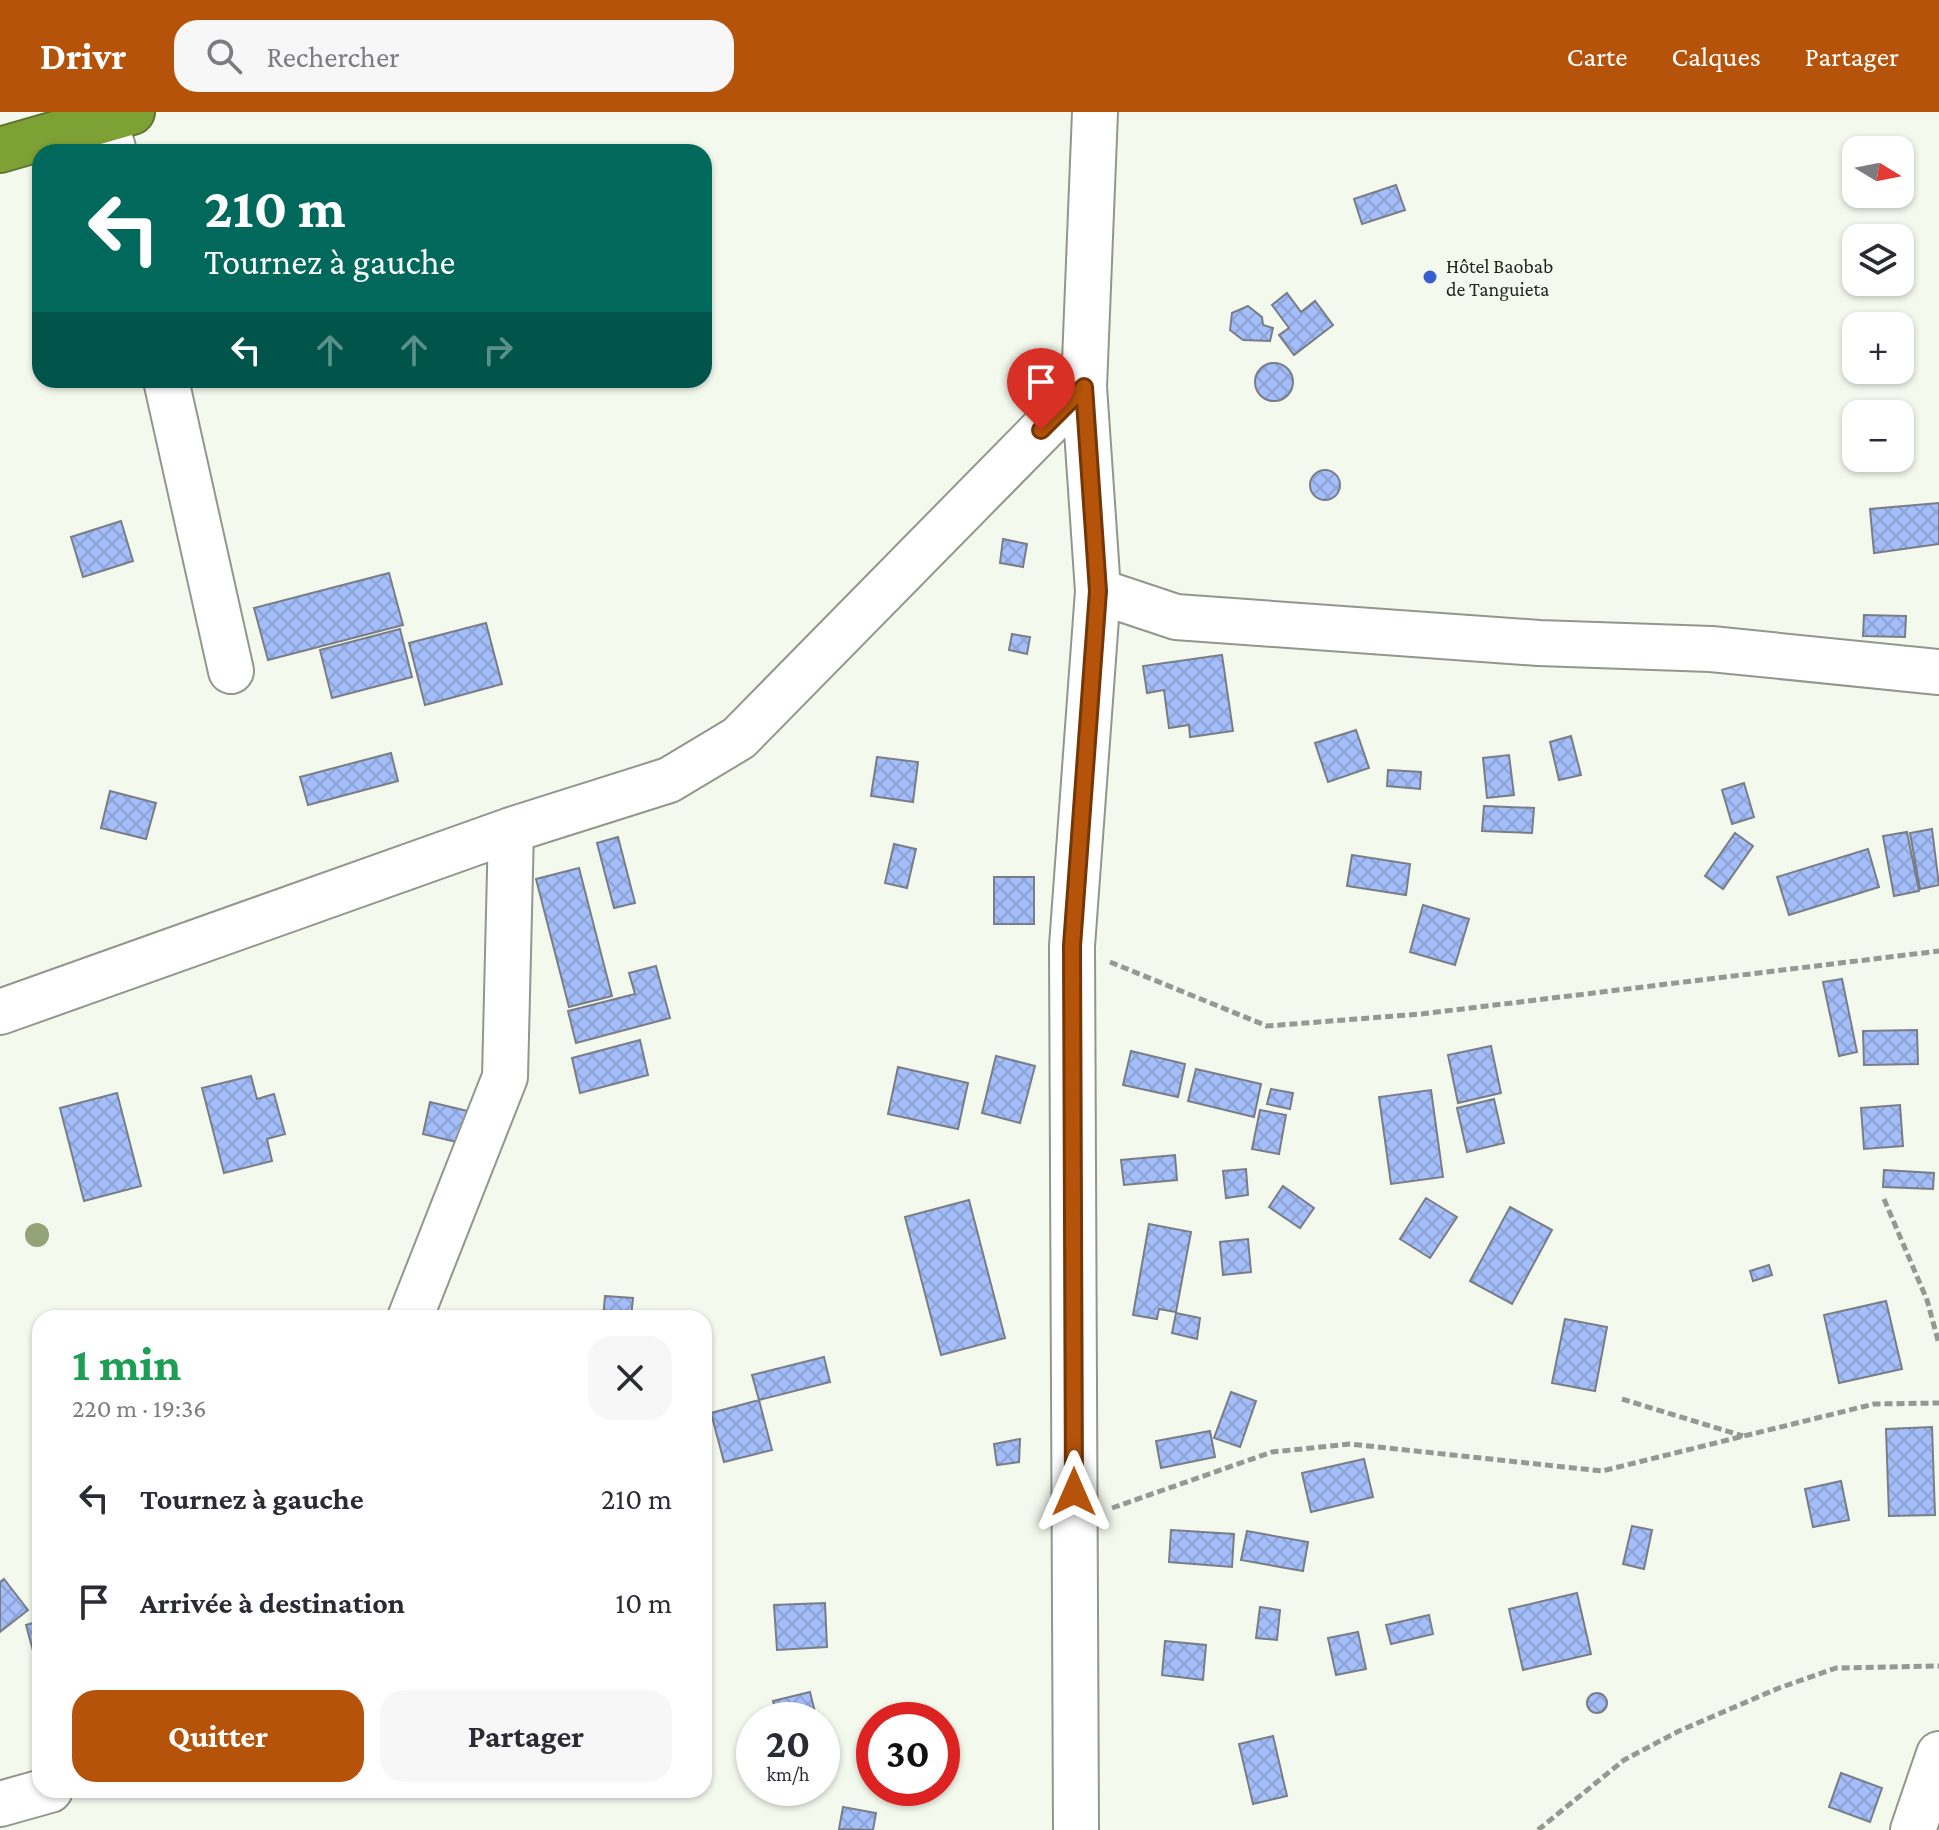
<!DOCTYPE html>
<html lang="fr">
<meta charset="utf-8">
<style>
:root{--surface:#fff;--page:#f7f7f7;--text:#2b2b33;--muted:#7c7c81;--accent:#b45309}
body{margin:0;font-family:"Crimson Pro",serif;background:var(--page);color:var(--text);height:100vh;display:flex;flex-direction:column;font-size:30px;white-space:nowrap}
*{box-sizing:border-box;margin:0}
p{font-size:26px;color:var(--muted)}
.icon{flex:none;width:44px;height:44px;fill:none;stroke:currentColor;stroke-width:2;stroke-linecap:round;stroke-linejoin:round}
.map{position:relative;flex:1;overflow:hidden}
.details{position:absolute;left:32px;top:1198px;width:680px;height:488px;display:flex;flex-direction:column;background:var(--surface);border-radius:24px;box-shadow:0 2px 6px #0004}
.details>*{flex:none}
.top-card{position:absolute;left:32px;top:32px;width:680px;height:244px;border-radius:24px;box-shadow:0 2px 6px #0004;background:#00695c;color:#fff;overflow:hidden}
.needle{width:52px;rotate:100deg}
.fabs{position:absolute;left:1842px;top:24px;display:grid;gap:16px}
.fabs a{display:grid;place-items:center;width:72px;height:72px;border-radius:16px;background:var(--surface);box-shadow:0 2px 6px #0004;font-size:40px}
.speed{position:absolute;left:736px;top:1590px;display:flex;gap:16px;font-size:40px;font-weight:700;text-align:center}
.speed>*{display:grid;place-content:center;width:104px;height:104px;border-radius:50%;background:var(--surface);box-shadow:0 2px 6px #0004;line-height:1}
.speed small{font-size:20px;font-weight:400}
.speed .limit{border:12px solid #d22;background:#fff;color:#111}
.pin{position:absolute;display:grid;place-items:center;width:68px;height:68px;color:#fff;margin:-82px -34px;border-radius:50% 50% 50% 0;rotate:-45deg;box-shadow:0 0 8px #0007}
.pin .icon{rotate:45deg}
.me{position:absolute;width:88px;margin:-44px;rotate:0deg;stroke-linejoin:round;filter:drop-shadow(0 0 6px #0008)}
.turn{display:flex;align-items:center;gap:28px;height:168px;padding:0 40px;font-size:36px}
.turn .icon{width:104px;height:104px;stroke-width:2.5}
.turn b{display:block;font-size:56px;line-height:68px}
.lanes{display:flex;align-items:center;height:76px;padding:0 40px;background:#0003;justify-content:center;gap:40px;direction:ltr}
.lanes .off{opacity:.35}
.round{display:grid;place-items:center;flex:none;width:84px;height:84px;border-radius:24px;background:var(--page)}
.head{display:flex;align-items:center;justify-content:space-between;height:136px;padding:0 40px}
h1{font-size:48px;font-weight:700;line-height:60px;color:#1e9e55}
.button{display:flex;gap:16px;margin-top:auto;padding:16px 40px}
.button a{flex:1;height:92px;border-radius:24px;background:var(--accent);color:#fff;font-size:32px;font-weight:700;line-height:92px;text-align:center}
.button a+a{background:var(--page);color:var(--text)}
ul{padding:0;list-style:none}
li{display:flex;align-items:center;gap:24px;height:104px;padding:0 40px}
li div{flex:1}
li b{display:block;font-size:30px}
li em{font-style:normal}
header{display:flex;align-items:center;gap:48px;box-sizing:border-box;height:112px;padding:0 40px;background:var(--accent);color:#fff}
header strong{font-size:38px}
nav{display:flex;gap:44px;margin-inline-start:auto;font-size:28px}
.search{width:560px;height:72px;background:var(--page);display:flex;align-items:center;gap:20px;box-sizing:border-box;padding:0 28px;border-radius:24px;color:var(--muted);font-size:30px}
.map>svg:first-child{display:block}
.building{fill:url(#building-cross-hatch);stroke:#797d86;stroke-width:2}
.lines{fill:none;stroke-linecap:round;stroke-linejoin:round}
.minor-casing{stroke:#92968d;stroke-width:48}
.highway-casing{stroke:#5e752f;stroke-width:48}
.path{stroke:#969992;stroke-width:5;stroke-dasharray:8 4;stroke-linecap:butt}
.minor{stroke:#fff;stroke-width:44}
.highway{stroke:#7ea136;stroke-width:44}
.tree{fill:#93a277}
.route-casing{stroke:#753606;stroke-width:20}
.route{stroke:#b45309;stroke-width:14}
.poi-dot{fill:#385dce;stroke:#f4f9ee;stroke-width:3}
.labels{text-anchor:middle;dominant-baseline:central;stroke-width:6;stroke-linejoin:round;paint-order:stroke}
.poi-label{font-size:20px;fill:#232421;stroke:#f4f9ee;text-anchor:start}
</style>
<header>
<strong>Drivr</strong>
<div class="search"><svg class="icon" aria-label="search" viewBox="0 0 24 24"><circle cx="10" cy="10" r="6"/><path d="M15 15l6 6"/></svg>Rechercher</div>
<nav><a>Carte</a><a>Calques</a><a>Partager</a></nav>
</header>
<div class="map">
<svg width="1939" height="1718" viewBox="0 0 1939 1718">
<defs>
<pattern id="building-cross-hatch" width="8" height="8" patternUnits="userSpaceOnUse" patternTransform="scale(2)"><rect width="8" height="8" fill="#a4befa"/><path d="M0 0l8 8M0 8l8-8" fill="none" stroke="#8da3d6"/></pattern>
</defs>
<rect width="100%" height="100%" fill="#f4f9ee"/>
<path class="building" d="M1396,73L1405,98L1362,112L1354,87Z
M1287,181L1301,200L1315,189L1333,213L1294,243L1279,223L1289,216L1272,193Z
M1248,194L1262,205L1263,213L1273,216L1270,229L1243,228L1230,218L1232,201Z
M1255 270a19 19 0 1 1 38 0a19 19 0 1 1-38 0Z
M1310 373a15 15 0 1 1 30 0a15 15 0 1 1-30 0Z
M1939,391V432L1874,441L1870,397Z
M121,409L133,449L83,465L71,425Z
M1003,427L1027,432L1023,455L1000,451Z
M389,461L403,513L268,548L254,496Z
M1864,503L1906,504L1905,525L1863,524Z
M486,511L502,572L425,593L409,531Z
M400,517L412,565L332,586L320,538Z
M1012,522L1030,525L1027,542L1009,538Z
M1222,543L1233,619L1190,625L1189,613L1169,616L1164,578L1147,581L1143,554Z
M1356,618L1369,656L1328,670L1315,631Z
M1571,624L1581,663L1559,668L1550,630Z
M391,641L398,669L308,693L300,665Z
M1509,643L1514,683L1487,686L1483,646Z
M877,645L918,650L913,690L871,684Z
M1388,658L1421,660L1420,677L1387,674Z
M1744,671L1754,705L1732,712L1722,678Z
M110,679L156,691L146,727L101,716Z
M1484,694L1534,696L1532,721L1482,719Z
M1932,717L1939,773L1920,777L1910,721Z
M1907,720L1919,779L1894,784L1883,724Z
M1735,721L1753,734L1723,777L1705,764Z
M618,725L635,791L614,796L597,731Z
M894,732L916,737L907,776L885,771Z
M1868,737L1879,775L1789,803L1777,765Z
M1352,743L1410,752L1406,783L1347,774Z
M579,756L612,884L569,895L536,767Z
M994,765H1034V812H994Z
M1423,793L1469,807L1455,853L1410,840Z
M656,854L670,906L576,931L568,899L635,882L629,861Z
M1842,867L1857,940L1839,944L1823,870Z
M1917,918L1918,952L1864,953L1863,919Z
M640,928L648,963L580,981L572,946Z
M1491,934L1501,981L1458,991L1448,943Z
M1131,939L1185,952L1178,985L1123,973Z
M996,944L1035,954L1020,1011L982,1001Z
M898,955L968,971L958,1017L888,1002Z
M1196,957L1261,972L1254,1005L1188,989Z
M251,964L257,987L274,982L285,1022L267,1027L272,1049L224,1061L202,976Z
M1271,977L1293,981L1290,997L1267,992Z
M1431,978L1443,1065L1391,1072L1379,985Z
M117,981L141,1074L84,1089L60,996Z
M1494,987L1504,1031L1467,1040L1457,996Z
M430,990L476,1001L469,1033L423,1022Z
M1900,993L1903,1034L1864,1037L1861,996Z
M1260,998L1286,1003L1279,1042L1252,1037Z
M1175,1043L1177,1068L1124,1073L1121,1048Z
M1246,1057L1248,1083L1226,1086L1223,1059Z
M1884,1058L1934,1061L1933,1077L1883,1075Z
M1283,1074L1314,1096L1300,1116L1269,1095Z
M1426,1086L1457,1105L1430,1146L1400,1127Z
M969,1088L1005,1226L941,1243L905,1105Z
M1510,1095L1552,1118L1512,1192L1470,1169Z
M1149,1112L1191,1120L1176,1200L1159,1197L1157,1207L1133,1203Z
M1248,1127L1251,1160L1223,1163L1220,1130Z
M1769,1153L1772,1163L1753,1169L1750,1159Z
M605,1184L633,1186L631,1206H603Z
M1886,1189L1902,1257L1839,1271L1824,1203Z
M1176,1201L1200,1206L1197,1227L1172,1221Z
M1565,1207L1607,1215L1595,1279L1552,1271Z
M824,1245L830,1270L759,1288L752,1263Z
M1231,1280L1256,1289L1240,1335L1214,1326Z
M759,1288L772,1338L724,1350L711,1301Z
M1932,1315L1935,1403L1889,1404L1886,1317Z
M1210,1319L1215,1345L1161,1356L1156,1329Z
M1020,1327L1019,1350L997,1353L994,1332Z
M1364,1347L1373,1385L1311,1400L1302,1361Z
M1841,1369L1849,1408L1813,1415L1805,1377Z
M1632,1414L1652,1418L1644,1457L1623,1452Z
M1171,1418L1234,1422L1232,1455L1169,1450Z
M1247,1419L1308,1430L1303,1459L1241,1448Z
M4,1467L28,1498L0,1520V1470Z
M1577,1481L1591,1542L1523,1558L1509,1497Z
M825,1491L827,1535L777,1538L774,1493Z
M1260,1495L1280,1498L1277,1528L1256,1526Z
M1429,1503L1433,1522L1391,1532L1386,1513Z
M40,1509V1564L26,1513Z
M1358,1520L1366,1557L1336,1563L1328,1526Z
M1165,1529L1206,1533L1203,1568L1162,1563Z
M810,1580L817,1608H778L773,1589Z
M1587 1591a10 10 0 1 1 20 0a10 10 0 1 1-20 0Z
M1273,1624L1287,1684L1253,1692L1239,1632Z
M1841,1661L1882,1676L1870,1710L1829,1695Z
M843,1695L876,1701L873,1718L839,1717Z"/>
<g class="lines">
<defs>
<path id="minor" d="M103,0L114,40
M166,268L231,559
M1098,479L1176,505L1539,531L1711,537L1939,560
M0,900L511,718L669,668L739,626L1084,275
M410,1206L505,965L511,718
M0,1692L50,1678
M1076,1718L1072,834L1098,479L1084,275L1095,0
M1913,1718L1939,1642"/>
<path id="highway" d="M0,38L132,0"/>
</defs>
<use href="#minor" class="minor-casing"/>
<use href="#highway" class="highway-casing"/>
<path class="path" d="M1110,850L1267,914L1421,902L1939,839
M1884,1087L1927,1188L1939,1232
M1622,1287L1743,1324
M1112,1396L1272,1340L1350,1332L1602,1359L1874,1292L1939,1291
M1538,1718L1624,1648L1679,1619L1779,1576L1836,1556L1939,1554"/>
<use href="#minor" class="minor"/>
<use href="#highway" class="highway"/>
</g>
<circle class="tree" cx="37" cy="1123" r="12"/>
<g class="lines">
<defs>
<path id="route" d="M1041,318L1084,275L1098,479L1072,834L1074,1380"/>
</defs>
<use href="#route" class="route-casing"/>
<use href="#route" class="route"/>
</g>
<circle class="poi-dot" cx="1430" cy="165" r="8"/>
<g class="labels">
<g class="poi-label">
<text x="1446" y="154">Hôtel Baobab<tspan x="1446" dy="23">de Tanguieta</tspan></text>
</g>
</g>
</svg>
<div class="fabs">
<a><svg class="needle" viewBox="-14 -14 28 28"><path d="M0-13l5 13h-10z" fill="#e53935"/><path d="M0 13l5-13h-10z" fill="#7c7c81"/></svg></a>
<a><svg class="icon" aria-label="layers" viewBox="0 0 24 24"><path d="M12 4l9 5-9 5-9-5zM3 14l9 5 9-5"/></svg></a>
<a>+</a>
<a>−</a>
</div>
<div class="speed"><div>20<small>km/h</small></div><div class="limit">30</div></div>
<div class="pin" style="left:1041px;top:318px;background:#d93025"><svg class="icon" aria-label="arrive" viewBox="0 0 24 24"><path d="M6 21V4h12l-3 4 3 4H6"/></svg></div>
<svg class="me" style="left:1074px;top:1380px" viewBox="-20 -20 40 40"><path d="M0-17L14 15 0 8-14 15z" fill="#b45309" stroke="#fff" stroke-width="4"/></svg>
<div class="top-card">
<div class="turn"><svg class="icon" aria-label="left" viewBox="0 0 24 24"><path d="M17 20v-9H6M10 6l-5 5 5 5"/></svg><div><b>210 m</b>Tournez à gauche</div></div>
<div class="lanes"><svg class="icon" aria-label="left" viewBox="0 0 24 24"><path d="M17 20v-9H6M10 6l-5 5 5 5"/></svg><svg class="icon off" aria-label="ahead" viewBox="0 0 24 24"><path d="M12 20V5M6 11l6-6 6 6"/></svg><svg class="icon off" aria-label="ahead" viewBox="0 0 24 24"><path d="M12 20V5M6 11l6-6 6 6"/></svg><svg class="icon off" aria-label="right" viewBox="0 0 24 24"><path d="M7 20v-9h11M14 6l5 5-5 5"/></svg></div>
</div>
<section class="details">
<div class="head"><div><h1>1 min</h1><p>220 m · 19:36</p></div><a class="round"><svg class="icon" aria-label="close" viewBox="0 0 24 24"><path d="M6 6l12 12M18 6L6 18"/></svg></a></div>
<ul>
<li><svg class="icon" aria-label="left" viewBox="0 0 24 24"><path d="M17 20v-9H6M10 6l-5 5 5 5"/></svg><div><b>Tournez à gauche</b></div><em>210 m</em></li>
<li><svg class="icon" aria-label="arrive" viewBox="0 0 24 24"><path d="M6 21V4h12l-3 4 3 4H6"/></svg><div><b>Arrivée à destination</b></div><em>10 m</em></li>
</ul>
<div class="button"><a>Quitter</a><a>Partager</a></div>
</section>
</div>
